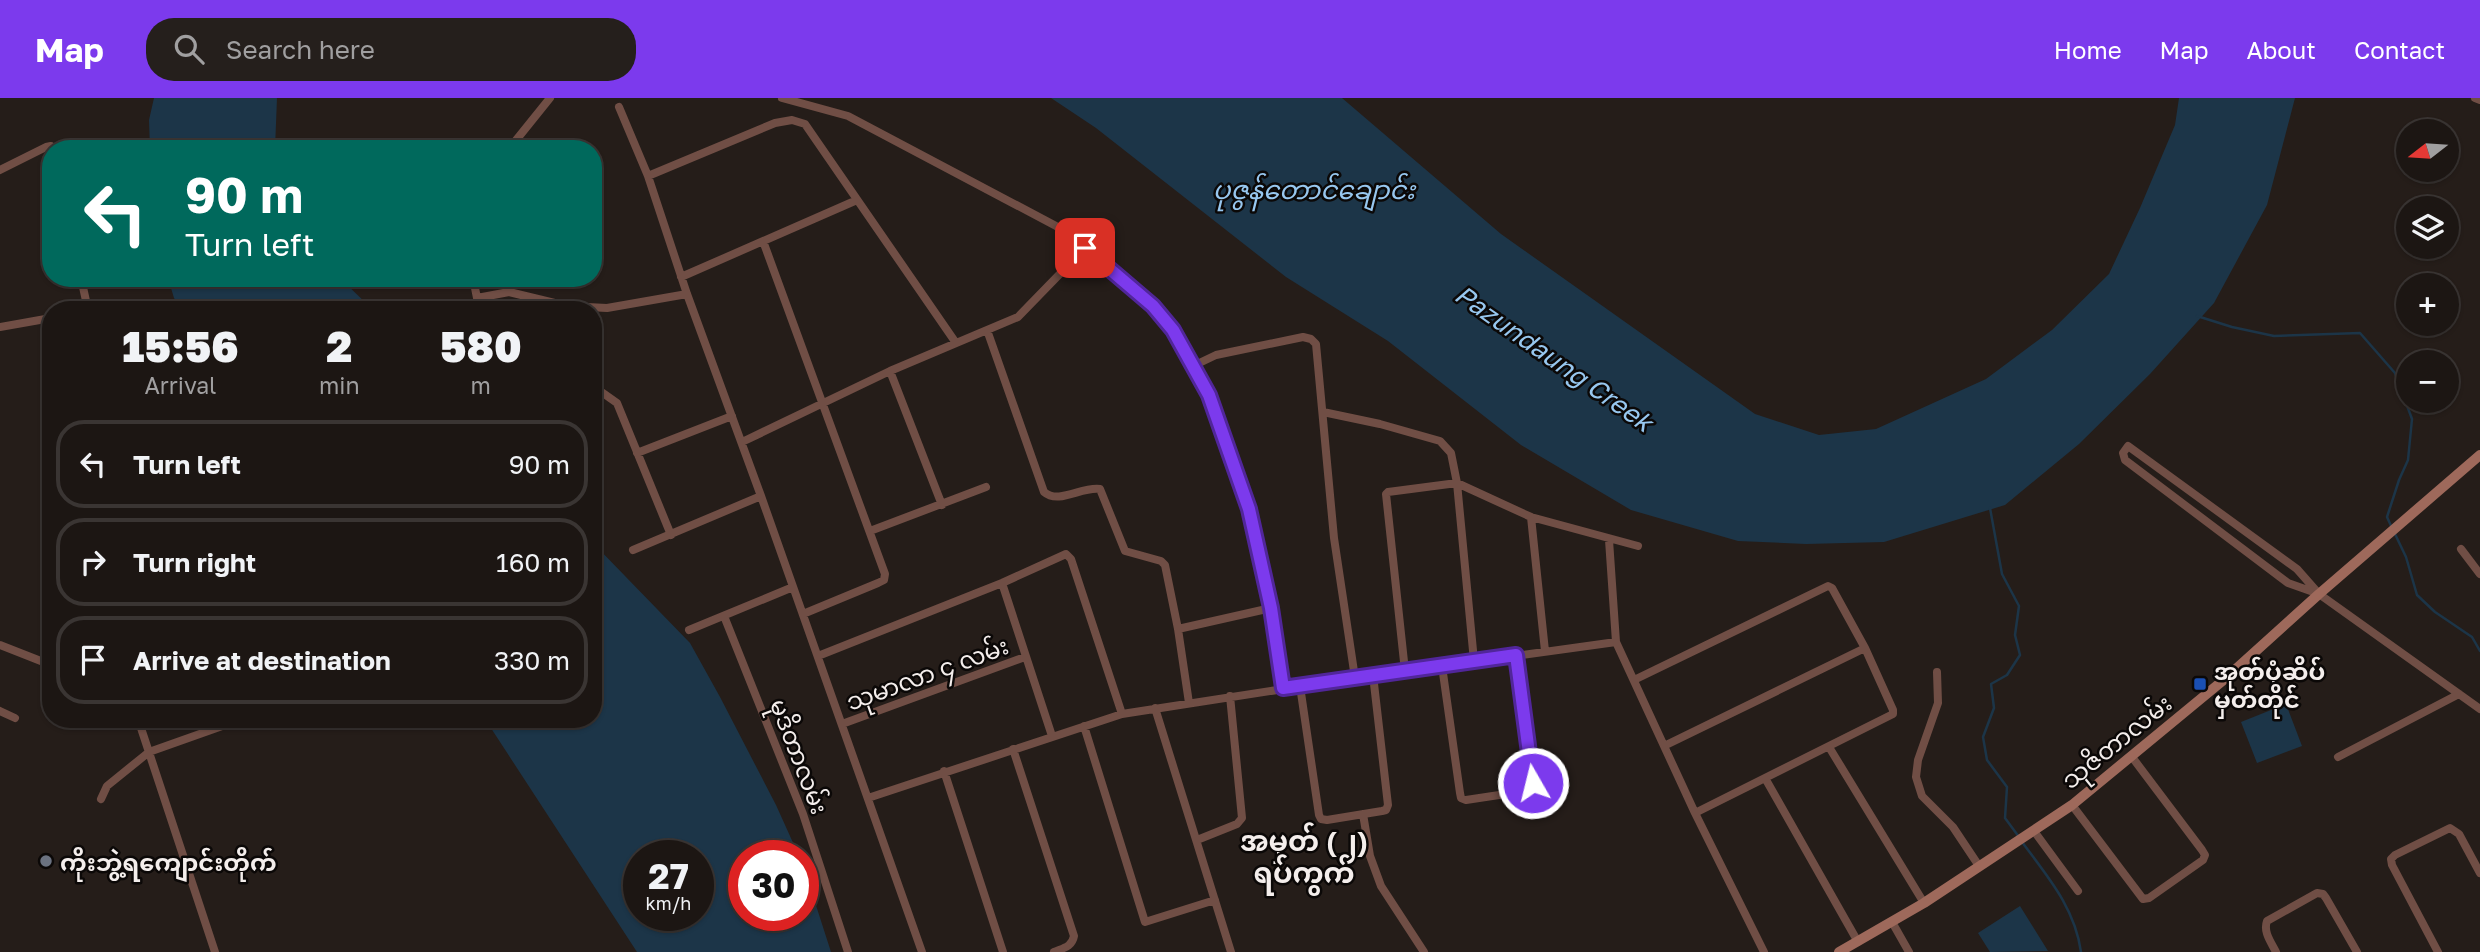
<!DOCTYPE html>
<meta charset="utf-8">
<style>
:root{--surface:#1c1613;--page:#251f1c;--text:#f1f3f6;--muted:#a09fa0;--line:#3a3533;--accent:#7c3aed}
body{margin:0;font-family:"Golos Text","Noto Sans Myanmar",sans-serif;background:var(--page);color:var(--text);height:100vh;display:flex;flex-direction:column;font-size:26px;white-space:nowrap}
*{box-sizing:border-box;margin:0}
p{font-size:23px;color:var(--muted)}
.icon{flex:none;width:38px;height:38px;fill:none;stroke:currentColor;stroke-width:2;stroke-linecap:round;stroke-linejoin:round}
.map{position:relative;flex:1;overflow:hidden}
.side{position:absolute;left:42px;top:203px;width:560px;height:427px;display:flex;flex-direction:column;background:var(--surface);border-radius:28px;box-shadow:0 2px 5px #0004,0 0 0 2px var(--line)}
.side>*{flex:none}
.top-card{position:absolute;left:42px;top:42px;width:560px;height:147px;border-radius:28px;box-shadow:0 2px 5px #0004,0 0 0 2px var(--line);background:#00695c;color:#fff;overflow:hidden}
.needle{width:46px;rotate:253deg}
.buttons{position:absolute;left:2396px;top:21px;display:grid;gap:14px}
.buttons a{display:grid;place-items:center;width:63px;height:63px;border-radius:50%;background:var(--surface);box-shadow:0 2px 5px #0004,0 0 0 2px var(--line);font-size:35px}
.speed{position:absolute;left:623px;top:742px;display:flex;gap:14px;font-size:35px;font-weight:700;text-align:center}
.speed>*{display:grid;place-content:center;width:91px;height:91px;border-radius:50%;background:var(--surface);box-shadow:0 2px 5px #0004,0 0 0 2px var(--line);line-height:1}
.speed small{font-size:18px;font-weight:400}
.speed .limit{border:10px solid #d22;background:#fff;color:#111}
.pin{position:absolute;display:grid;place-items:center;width:60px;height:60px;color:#fff;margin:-30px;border-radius:14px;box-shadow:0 4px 10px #0006}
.me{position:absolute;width:77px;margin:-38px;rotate:352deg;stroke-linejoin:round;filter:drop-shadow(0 0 5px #0008)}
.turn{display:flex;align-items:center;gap:24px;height:147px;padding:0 28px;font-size:32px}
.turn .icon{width:91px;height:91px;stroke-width:2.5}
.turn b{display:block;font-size:49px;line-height:60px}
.eta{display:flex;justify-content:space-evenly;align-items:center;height:119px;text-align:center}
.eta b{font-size:42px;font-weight:800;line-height:49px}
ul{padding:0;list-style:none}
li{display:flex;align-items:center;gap:21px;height:88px;margin:0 14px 10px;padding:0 14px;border:4px solid var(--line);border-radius:28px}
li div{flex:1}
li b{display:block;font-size:26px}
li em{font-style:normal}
header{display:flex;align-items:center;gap:42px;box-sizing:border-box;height:98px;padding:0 35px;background:var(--accent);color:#fff}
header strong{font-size:33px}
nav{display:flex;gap:38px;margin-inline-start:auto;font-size:24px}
.search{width:490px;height:63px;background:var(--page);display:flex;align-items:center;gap:18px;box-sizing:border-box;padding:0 24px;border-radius:28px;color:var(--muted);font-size:26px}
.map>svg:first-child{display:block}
.water{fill:#1c3548;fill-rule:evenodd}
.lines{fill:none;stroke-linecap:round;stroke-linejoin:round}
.stream{stroke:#1c3548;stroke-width:2.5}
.street{stroke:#704e45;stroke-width:8}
.secondary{stroke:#9e695b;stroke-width:10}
.route-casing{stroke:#51269a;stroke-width:18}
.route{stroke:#7c3aed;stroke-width:12}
.transit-dot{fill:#1a4fb4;stroke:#0b0807;stroke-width:2.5}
.worship-dot{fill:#6b7280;stroke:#0b0807;stroke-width:2.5}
.labels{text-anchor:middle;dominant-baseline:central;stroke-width:5;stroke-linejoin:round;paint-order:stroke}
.poi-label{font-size:24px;font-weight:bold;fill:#f4eeec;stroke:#0b0807;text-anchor:start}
.street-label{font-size:24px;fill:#f4eeec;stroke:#0b0807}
.water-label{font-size:26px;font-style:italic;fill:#97c7ef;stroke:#0b0807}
.quarter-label{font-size:28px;font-weight:bold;fill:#f4eeec;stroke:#0b0807}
</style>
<header>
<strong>Map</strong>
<div class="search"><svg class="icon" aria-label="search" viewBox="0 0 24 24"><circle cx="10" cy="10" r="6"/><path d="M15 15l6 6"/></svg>Search here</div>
<nav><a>Home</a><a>Map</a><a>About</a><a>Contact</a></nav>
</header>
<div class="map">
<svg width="2480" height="854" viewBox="0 0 2480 854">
<rect width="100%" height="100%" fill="#251d19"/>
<path class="water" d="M154,0H277L275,51H150L149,22Z
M1051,0H1342L1501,136L1755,316L1819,337L1876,331L1986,281L2052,232L2109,176L2140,110L2175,27L2179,0H2295L2267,107L2214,205L2150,276L2079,346L2005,407L1884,444L1806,446L1738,443L1631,412L1521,347L1388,243L1286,179L1096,30Z
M168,180H340L373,212H182L174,200Z
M593,445L690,545L720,599L776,707L799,758H744V817H803V767L831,854H637L485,621H593ZM639,758H698V817H639Z
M2286,606L2302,648L2257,665L2241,624Z
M2020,808L2048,853L1990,854L1978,835Z"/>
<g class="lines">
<path class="stream" d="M2197,218L2232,229L2274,238L2360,235L2395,275L2412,321L2408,362L2399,382L2387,419L2392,430
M1990,410L2002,476L2019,508L2015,537L2020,557L2007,577L1991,586L1994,610L1983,639L1987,662L2007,689L2005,720L2019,739
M2395,436L2406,459L2417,497L2435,514L2472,539L2480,553
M2022,744C2048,779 2075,810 2081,854"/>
<path class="street" d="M782,0L848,18L1056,128L1153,208L1173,232L1209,297L1249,411L1271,510L1283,591
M2475,0L2480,2
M619,9L648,78L687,196L761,398L922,854
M509,51L550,0
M0,72L46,49L51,48L54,51
M648,78L775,25L792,22L805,26L956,245
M763,143L885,476L884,482L878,485L803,516
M681,179L857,102
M81,180L88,212
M473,180L477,200L483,212
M477,200L509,194L567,208L607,210L687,196
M103,212L139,206
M0,229L51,220
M987,232L1044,394C1059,407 1082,388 1100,391L1125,453L1161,463L1165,467L1178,531L1189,605
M1193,268L1216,257L1303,239L1311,241L1316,246L1334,440L1355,580
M890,273L942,407
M593,288L617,305L671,437
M1323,314L1380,326L1440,343L1451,355L1457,385L1474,563
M742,344L890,273L1018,219L1085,150
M637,355L732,318
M1457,385L1531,419L1638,448
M1531,419L1545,553
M870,433L986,389
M1609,442L1616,544
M2461,451L2480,476
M633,452L761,398
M1002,485L1052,638
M2319,496L2297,471L2128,348L2123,355L2125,362L2288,485L2319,496L2480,611
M724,518L803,716L848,854
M1178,531L1271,510
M689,532L793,489
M0,547L51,567
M818,558L1002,485L1066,456L1071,461L1122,616
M1442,568L1460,695L1461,700L1466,702L1526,693L1530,691L1533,685L1516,557
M1405,573L1386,396L1388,394L1457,385
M1937,574L1938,605L1918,662L1916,679L1922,698L1953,729L1979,768
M1634,582L1828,488L1832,490L1865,550L1893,612V616L1695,715
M1300,588L1319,717L1321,721L1327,722L1382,713L1386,712L1388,707L1373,577
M1155,610L1231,854
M0,613L15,620
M138,621L215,854
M302,621H311
M842,626L1025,559
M1084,628L1145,824L1215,802
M1664,648L1865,550
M1829,649L1924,805
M1013,651L1074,838C1072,849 1063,850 1054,854
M2338,659L2459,596
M944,673L1003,854
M1765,680L1858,844
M868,700L1122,616L1355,580L1616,544L1695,715L1764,854
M101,701L107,688L149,654L242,621
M2072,707L2143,801L2149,800L2203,762L2205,757L2202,752L2132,659
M1363,716L1370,758L1381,788L1424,854
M2034,733L2078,793
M1197,742L1237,726L1242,720L1230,598
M1892,824L1909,854
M2276,854C2271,844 2263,834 2267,823L2317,795L2323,796L2326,800L2357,854
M2438,854L2392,767L2391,761L2395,757L2450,730L2459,736L2480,775"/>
<path class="secondary" d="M1839,854L1924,805L2072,707L2226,580L2319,496L2480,357"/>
</g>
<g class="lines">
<defs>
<path id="route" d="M1085,150L1153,208L1173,232L1209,297L1249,411L1271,510L1283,590L1516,557L1533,685"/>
</defs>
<use href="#route" class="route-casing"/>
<use href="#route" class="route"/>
</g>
<rect class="transit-dot" x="2193" y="579" width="14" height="14" rx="3.5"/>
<circle class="worship-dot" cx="46" cy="763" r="7"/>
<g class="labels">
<g class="poi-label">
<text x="2214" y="572">အုတ်ပုံဆိပ်<tspan x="2214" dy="28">မှတ်တိုင်</tspan></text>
<text x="60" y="763">ကိုးဘွဲ့ရကျောင်းတိုက်</text>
</g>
<g class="street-label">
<text transform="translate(927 575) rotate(-20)">သုမာလာ ၄ လမ်း</text>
<text transform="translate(2116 643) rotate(-39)">သုဇိတာလမ်း</text>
<text transform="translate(800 658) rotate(69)">မုဒိတာလမ်း</text>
</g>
<g class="water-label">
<text x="1314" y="91">ပုဇွန်တောင်ချောင်း</text>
<text transform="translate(1554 260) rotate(35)">Pazundaung Creek</text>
</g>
<g class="quarter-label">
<text x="1304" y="742">အမှတ် (၂)<tspan x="1304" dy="32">ရပ်ကွက်</tspan></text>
</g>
</g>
</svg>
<div class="buttons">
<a><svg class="needle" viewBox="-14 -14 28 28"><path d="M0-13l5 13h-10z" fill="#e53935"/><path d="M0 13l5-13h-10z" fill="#a09fa0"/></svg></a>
<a><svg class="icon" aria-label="layers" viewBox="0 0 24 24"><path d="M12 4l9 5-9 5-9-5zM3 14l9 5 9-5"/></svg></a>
<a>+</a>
<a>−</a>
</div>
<div class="speed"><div>27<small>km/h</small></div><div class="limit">30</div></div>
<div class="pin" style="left:1085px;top:150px;background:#d93025"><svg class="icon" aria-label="arrive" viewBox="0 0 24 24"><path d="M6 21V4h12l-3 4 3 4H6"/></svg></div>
<svg class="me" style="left:1533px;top:685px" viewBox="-20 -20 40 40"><circle r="17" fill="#7c3aed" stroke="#fff" stroke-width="3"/><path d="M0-11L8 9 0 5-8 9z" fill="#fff"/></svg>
<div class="top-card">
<div class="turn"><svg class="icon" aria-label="left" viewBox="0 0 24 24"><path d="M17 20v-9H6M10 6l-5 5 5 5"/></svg><div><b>90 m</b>Turn left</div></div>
</div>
<section class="side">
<div class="eta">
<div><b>15:56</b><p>Arrival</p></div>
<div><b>2</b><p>min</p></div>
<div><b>580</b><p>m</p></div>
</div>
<ul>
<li><svg class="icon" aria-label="left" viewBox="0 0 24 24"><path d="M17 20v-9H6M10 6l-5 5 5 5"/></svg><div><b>Turn left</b></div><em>90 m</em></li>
<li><svg class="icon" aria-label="right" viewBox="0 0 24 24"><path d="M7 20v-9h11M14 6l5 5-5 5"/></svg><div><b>Turn right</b></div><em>160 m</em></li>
<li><svg class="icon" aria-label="arrive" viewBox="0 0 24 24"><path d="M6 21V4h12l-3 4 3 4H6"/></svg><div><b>Arrive at destination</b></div><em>330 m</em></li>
</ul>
</section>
</div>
